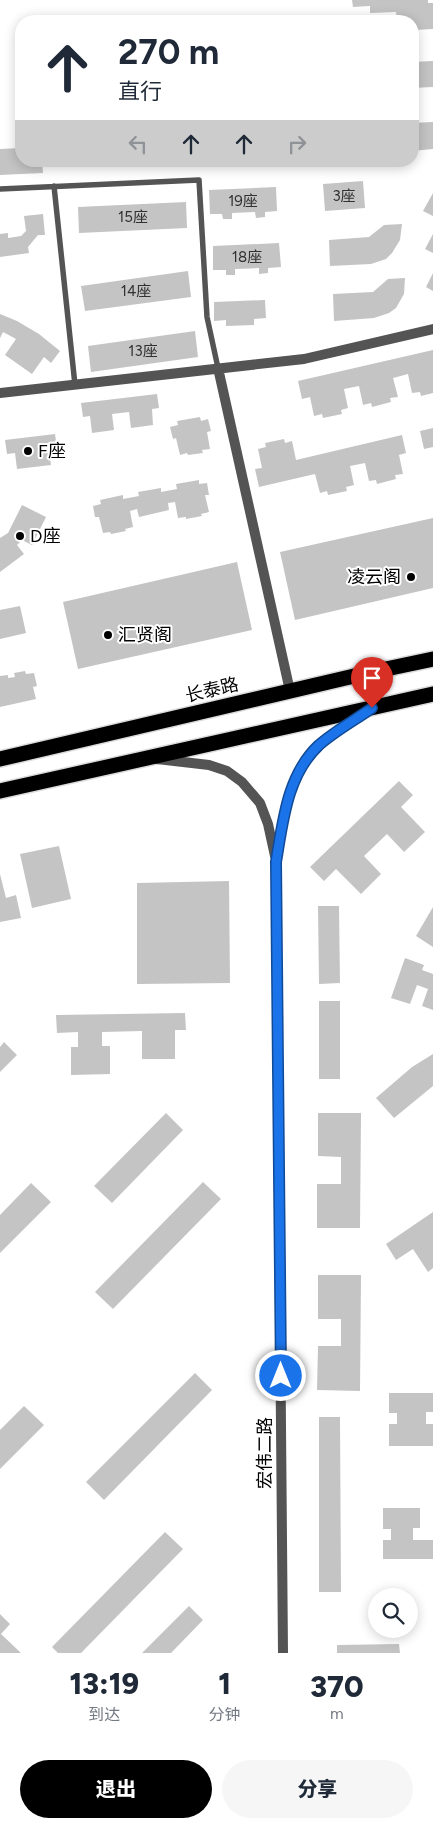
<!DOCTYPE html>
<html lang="zh">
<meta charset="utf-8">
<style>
:root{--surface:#fff;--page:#f6f6f7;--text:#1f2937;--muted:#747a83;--accent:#000}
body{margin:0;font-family:Figtree,"Noto Sans SC",sans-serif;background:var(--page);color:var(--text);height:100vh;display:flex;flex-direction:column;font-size:19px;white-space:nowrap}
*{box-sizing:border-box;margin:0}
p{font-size:16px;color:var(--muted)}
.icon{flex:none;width:28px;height:28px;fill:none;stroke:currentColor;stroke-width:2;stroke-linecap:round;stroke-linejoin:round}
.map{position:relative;height:1653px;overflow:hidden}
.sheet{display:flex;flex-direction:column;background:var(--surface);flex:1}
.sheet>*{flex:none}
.guide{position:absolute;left:15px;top:15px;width:404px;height:152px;border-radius:20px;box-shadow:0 2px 12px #0003;background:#fff;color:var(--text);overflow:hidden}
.fabs{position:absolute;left:368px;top:1588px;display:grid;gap:10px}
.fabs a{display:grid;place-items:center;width:50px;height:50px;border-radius:50%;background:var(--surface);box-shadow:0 2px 12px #0003;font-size:25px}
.pin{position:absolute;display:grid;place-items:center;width:42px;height:42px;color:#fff;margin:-51px -21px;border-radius:50% 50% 50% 0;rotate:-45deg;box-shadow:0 0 5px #0007}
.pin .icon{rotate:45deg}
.me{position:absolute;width:55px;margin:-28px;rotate:0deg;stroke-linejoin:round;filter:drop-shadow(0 0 4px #0008)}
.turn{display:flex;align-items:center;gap:18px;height:105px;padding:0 20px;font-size:22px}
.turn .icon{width:65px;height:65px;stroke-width:2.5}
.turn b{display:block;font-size:35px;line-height:42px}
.lanes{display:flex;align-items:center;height:48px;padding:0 20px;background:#0003;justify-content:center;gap:25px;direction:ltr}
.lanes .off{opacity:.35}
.eta{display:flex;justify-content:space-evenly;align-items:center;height:85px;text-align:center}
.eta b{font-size:30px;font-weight:800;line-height:35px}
.action{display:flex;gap:10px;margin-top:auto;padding:10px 20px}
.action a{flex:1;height:58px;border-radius:30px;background:var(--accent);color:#fff;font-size:20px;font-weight:800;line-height:58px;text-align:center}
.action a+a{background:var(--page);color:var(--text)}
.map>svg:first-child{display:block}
.building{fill:#c4c4c4}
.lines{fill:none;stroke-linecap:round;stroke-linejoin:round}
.highway-casing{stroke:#dbdbdb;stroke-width:18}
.lane{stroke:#545454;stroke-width:5.5}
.street{stroke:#545454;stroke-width:10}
.highway{stroke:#000;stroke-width:15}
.route-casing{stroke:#114b97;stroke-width:12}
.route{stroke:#1a73e8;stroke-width:9}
.poi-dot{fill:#000;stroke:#fff;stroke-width:2}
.labels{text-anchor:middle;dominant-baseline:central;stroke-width:4;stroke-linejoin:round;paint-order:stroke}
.number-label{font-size:15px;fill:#313131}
.poi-label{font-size:18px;fill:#000;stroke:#fff;text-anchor:start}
.street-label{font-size:18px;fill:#000;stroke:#fff}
</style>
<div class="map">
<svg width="433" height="1653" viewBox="0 0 433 1653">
<rect width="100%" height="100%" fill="#fff"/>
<path class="building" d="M352,0H428V3H433V29L414,30L412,21H397L396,12L370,13V6L353,7Z
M433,61V87L412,88V62Z
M433,122V149L412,151V123Z
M21,148V161H42L43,173L0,175V149Z
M60,161H166V163L60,167Z
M363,181L365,208L325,211L323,184Z
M276,187L277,211L265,212V217L256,218L255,212L232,213V219H223L222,214H210L209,190Z
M433,193V216L423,211Z
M186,202L187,228L79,233L78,207Z
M43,214L45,235H38L28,247L29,253L0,257V234L8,233V238L21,236L26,231L24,216Z
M402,224L400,240L392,253L386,259L371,264L330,266L329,240L369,237L384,225Z
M433,234V253L425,249Z
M279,243L281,267L268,268V273L259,274V268L235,269V275H226V270H213V246Z
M188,271L191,297L85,311L81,286Z
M433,273V291L426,287Z
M405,278L404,294L396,308L389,313L374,318L334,321L333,294L373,292L388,279Z
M265,300L266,318L254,319V325L226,326V320L214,321V302Z
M0,314L17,321L39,334L60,351L51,363L44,357L32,374L5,355L16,339L3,332L0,338Z
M195,331L198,357L91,372L88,346Z
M433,350V393L421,396L420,392L412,393L408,374L393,378L398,397L390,398L391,402L372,407L371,403L363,405L359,386L344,389L348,408L341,410L342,414L323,418L322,414L314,416L310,397L302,399L298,381Z
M157,394L159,408L152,409L153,425L131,428L129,412L112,414L114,430L92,433L90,416L83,417L81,403Z
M200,417L201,421L208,419L211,431L207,432L210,449L202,450L203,453L188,455L187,453L180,455L176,438L173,439L170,427L178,425L177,421Z
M433,428V447L424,449L420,431Z
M55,434L57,448L49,449L51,465L17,469L15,453L7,454L5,440Z
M402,435L406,453L399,455L403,474L395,475L396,479L377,484L376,480L369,481L365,463L350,466L354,485L346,487L347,491L328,495L327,491L320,493L315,474L259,487L255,469L262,468L258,449L266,447L265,443L284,439L285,443L292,441L296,460Z
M199,480V484L207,483L209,495H205L209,512L201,514L202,516L186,519V517L178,518L175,502L168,503L169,510L139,517L137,509L130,511L133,527L125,529L126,531L111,534L110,532L103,533L99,517H95L93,506L101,504L100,500L123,495V499L139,496L138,492L161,488V492L177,489L176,484Z
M22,505L46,517L32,545L22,540L17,545L24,554L0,572V538L8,533Z
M433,518V588L295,620L280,552Z
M237,562L252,630L78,669L63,602Z
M20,606L26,633L0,639V610Z
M25,671L26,674L34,673L37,686L33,687L36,699L0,707V676L8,675V678L15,677L14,673Z
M399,781L413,795L401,807L425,832L404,852L387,834L364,856L381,874L361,894L336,869L324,881L310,867Z
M59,846L71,899L32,908L20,854Z
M0,874L6,898L16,895L21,918L0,922Z
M229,881L230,983L137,984V883Z
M318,906H339L340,983L319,984Z
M433,907V947L416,936Z
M405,958L424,965L422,970L433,974V1010L422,1006L428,989L417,985L410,1004L391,998Z
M319,1001H340V1079H319Z
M185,1013L186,1030H175V1059H142V1031L102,1032V1046H110V1074L71,1075V1047H78V1032L57,1033L56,1015Z
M4,1042L17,1055L0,1072V1047Z
M433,1054V1086L394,1118L376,1098L412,1067Z
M166,1113L183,1130L112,1203L94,1186Z
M318,1113H361L360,1228H317V1184H341V1157L318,1156Z
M203,1182L221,1199L113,1309L95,1292Z
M31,1183L51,1202L0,1253V1215Z
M433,1212V1268L428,1272L413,1249L396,1260L386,1244Z
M318,1275H361L360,1391L317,1390L318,1346H341V1319H318Z
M195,1373L212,1390L104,1500L86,1482Z
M389,1393H433V1412H426V1424H433V1446H389V1424H397V1413H389Z
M24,1406L44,1425L0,1469V1430Z
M319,1417H340L341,1592H319Z
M383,1508H420V1528H413V1540H433V1559H383V1540H391V1529H383Z
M165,1532L183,1549L81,1653H58L52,1647Z
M189,1606L203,1620L171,1653H142Z
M0,1614L10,1624L1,1634L21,1653H0Z
M399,1644L400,1653H337V1645Z"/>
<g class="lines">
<defs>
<path id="highway" d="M0,759L367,673L433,659
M0,791L433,694"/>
</defs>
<use href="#highway" class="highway-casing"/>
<path class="lane" d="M54,186L75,385
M0,189L199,180L207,317L218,368"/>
<path class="street" d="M218,368L290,691
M0,393L304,359L433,329
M157,759L209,765L227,771L242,782L260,803L268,824L275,856
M283,1653L276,862C283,821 287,774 320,745C334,732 351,722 367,711"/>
<use href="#highway" class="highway"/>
</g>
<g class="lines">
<defs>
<path id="route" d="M281,1376L276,862C283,821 287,775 319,745C335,731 355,720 372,708"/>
</defs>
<use href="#route" class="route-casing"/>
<use href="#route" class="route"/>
</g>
<g class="poi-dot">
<circle cx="28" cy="451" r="5"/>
<circle cx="20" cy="536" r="5"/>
<circle cx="411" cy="577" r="5"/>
<circle cx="108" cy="635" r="5"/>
</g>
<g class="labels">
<g class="number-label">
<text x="344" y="196">3座</text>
<text x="243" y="201">19座</text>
<text x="133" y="217">15座</text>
<text x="247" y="257">18座</text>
<text x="136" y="291">14座</text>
<text x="143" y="351">13座</text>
</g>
<g class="poi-label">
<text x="38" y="451">F座</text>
<text x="30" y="536">D座</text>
<text x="401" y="577" text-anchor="end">凌云阁</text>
<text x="118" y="635">汇贤阁</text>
</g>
<g class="street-label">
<text transform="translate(212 690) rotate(-13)">长泰路</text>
<text transform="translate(265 1453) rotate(-90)">宏伟二路</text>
</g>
</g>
</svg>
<div class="fabs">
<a><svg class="icon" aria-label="search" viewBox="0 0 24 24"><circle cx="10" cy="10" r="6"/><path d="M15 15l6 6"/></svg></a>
</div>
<div class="pin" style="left:372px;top:708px;background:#d93025"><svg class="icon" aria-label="arrive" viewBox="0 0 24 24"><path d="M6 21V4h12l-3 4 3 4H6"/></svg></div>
<svg class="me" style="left:281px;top:1376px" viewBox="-20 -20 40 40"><circle r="17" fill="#1a73e8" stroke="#fff" stroke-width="3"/><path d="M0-11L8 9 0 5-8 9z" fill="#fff"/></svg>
<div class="guide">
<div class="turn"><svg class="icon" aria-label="ahead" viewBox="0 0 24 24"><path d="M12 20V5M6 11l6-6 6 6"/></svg><div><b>270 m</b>直行</div></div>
<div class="lanes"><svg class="icon off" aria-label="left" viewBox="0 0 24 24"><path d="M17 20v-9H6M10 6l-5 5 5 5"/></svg><svg class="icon" aria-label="ahead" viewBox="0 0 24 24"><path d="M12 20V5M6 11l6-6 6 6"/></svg><svg class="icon" aria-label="ahead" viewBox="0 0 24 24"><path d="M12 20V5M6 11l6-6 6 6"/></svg><svg class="icon off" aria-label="right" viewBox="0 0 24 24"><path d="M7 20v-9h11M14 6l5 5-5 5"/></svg></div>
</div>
</div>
<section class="sheet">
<div class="eta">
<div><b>13:19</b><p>到达</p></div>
<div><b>1</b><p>分钟</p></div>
<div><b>370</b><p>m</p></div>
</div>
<div class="action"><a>退出</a><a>分享</a></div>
</section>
